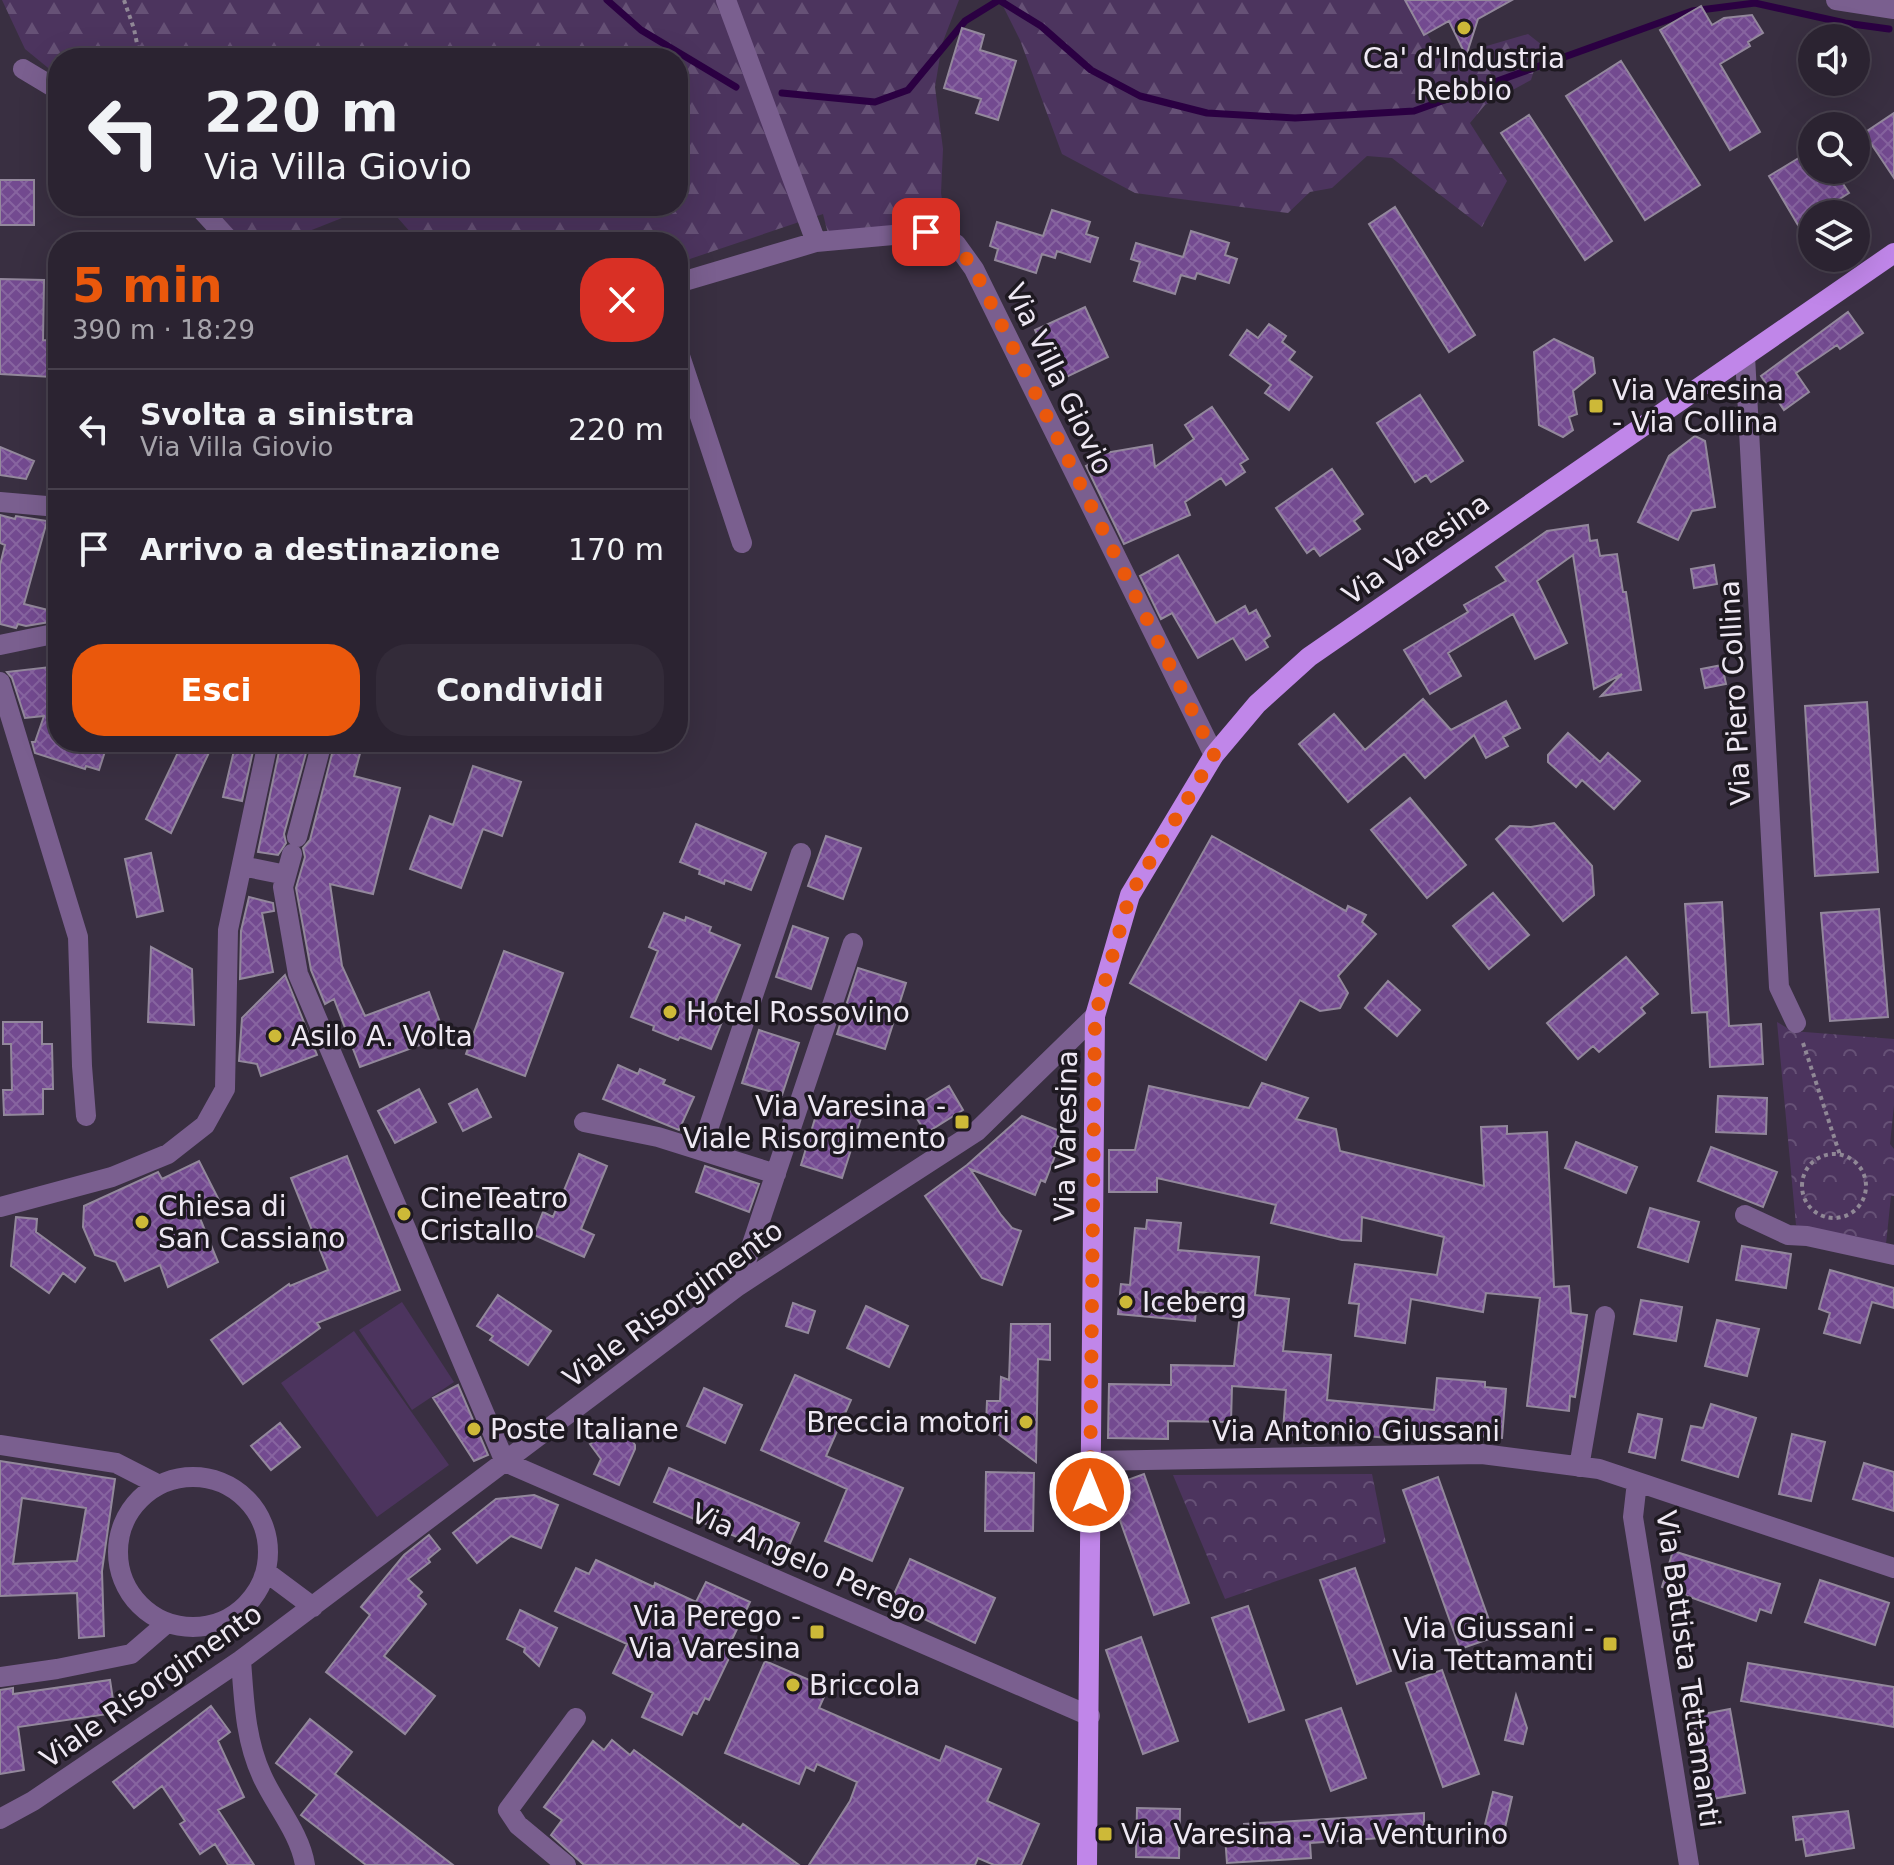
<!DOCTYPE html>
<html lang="it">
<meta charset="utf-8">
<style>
:root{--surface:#2b2331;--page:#332b39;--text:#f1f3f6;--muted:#a6a4ab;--line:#47404d;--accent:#ea580c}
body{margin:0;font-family:"DejaVu Sans",sans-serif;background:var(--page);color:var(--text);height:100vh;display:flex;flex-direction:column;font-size:30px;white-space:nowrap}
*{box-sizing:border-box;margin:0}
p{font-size:26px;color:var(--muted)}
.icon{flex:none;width:44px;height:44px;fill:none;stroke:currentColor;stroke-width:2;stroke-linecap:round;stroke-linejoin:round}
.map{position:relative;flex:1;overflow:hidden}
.side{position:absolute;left:48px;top:232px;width:640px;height:520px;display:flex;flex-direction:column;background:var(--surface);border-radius:32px;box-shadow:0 8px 32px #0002,0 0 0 2px var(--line)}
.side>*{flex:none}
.banner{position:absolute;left:48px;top:48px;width:640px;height:168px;border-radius:32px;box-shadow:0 8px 32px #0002,0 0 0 2px var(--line);background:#2b2331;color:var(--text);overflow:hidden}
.fabs{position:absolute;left:1798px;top:24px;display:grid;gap:16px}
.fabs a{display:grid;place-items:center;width:72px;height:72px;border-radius:50%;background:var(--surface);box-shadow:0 8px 32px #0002,0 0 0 2px var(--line);font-size:40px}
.pin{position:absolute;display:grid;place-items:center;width:68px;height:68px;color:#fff;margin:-34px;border-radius:16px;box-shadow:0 4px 12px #0006}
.me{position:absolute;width:88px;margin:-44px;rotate:0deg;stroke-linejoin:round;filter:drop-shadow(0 0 6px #0008)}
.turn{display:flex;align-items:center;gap:28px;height:168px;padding:0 24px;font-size:36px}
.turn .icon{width:104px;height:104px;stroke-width:2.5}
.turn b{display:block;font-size:56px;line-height:68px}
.round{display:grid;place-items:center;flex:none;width:84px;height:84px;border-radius:32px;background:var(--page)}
.head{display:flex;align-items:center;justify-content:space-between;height:136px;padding:0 24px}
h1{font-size:48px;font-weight:800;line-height:60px;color:var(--accent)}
.button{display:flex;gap:16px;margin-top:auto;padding:16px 24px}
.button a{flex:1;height:92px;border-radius:32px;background:var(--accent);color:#fff;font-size:32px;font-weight:800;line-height:92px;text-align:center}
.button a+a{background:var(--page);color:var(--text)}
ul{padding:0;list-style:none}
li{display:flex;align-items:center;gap:24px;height:120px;padding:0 24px;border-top:2px solid var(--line)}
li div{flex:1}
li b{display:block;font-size:30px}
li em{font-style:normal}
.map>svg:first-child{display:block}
.grass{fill:#4c345e}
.forest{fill:url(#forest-firs)}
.park{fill:url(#park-crowns)}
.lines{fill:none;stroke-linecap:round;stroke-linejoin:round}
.stream{stroke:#2b0042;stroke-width:7}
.building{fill:url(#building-cross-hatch);stroke:#93889c;stroke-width:2;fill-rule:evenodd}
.path{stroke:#908896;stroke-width:4;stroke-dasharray:4 4;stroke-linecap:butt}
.minor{stroke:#7a5f8f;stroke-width:20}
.major{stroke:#c086e9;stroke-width:20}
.route{stroke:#ea580c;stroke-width:14;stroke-dasharray:0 25.2}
.poi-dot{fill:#cdb938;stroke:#1e1921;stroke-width:3}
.labels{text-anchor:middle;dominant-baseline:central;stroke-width:7;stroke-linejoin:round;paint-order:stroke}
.poi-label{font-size:28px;fill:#eee8f3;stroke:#1e1921;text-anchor:start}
.street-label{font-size:28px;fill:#eee8f3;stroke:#1e1921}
</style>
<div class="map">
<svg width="1894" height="1865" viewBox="0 0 1894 1865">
<defs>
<pattern id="forest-firs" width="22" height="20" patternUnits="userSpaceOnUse" patternTransform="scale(2)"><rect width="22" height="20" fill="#4c345e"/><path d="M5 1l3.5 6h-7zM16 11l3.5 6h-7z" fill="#665176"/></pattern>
<pattern id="park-crowns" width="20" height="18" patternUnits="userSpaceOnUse" patternTransform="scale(2)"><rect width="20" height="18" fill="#4c345e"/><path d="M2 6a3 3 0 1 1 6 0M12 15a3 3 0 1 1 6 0" fill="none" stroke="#665176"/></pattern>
<pattern id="building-cross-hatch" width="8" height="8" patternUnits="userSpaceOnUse" patternTransform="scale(2)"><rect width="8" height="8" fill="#734a90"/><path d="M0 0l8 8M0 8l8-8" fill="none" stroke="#8764a0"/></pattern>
</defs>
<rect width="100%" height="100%" fill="#392f41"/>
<path class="grass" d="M402,1302L454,1382L412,1410L359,1330Z
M354,1331L449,1465L377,1517L281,1383Z"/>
<path class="forest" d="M2,0H959L942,44L935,87L943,149L941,193L946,221L828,234L823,214L678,263V242H419L390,209L342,218L299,235L301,242H244L212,206H678V58H58V76L25,49Z
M1000,0H1407L1432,42L1449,57L1528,34L1542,45L1531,80L1485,105L1470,123L1507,181L1482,227L1392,158L1367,156L1332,188L1310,192L1288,213L1135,193L1062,154L1020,40Z"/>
<path class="park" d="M1777,1022L1792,1031L1894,1039V1105L1890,1144L1894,1149V1196H1891L1886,1244L1809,1231L1796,1225Z
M1372,1474L1386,1543L1225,1599L1173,1475Z"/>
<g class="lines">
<path class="stream" d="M607,0L641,30L736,87
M999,0L1041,26L1091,70L1140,96L1207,113L1295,118L1414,111L1692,11L1755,3L1845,23L1889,29
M782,93L875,102L908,90L965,21L999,0"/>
</g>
<path class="building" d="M1405,0H1512L1478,19L1466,56L1449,21L1424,35Z
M1701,6L1712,25L1724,18L1752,15L1763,33L1748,42L1750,46L1720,64L1760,132L1730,150L1660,30Z
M962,28L984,35L980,50L1016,61L998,120L976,113L981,99L944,88Z
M1621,61L1700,185L1645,220L1566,96Z
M1894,113V178L1864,133Z
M1529,115L1612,241L1585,260L1501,133Z
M1802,156L1811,170H1834L1849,193L1798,225L1769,176Z
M0,180H34V225H0Z
M1395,207L1475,335L1449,352L1369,224Z
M1052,210L1090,222L1086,234L1098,238L1090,262L1057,251L1055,258L1042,254L1036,273L995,260L998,249L990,246L997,222L1043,236Z
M1191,231L1229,243L1225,255L1237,259L1229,283L1197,273L1195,279L1181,275L1175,294L1134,281L1140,262L1131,259L1136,243L1183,257Z
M0,279L44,280L43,340L54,341L52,377L0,374Z
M1085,307L1108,357L1058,381L1035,330Z
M1848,312L1863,333L1840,349L1837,345L1796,373L1809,392L1784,410L1761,376Z
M1269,324L1286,336L1282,342L1295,352L1289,360L1312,377L1289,410L1265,393L1271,385L1230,355L1247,330L1258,338Z
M1554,339L1593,358L1595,373L1573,391L1577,414L1569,417L1573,430L1563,437L1539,425L1534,352Z
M1420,395L1463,461L1431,482L1426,475L1415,482L1377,423Z
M1212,407L1248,459L1240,464L1245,472L1226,485L1221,478L1185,502L1190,515L1124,544L1086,466L1100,459L1099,454L1152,445L1155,467L1194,439L1185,425Z
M1695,436L1705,441L1715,507L1692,511L1678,540L1638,522L1669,456Z
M0,447L34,461L26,479L0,475Z
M1332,469L1363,514L1354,521L1360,529L1320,556L1314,548L1307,553L1276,508Z
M0,515L15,519L16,516L47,521L24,604L52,611L49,622L26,626L18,624L16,628L0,624V565L5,545L0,543Z
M1588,525L1590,541L1597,540L1600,556L1617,554L1623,592H1626L1641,690L1601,696L1622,674L1594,689L1573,555L1537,581L1567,643L1535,659L1513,614L1448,653L1461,676L1430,694L1404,650L1468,612L1464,605L1506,581L1496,567L1547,531Z
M1178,555L1216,623L1245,606L1249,614L1256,610L1270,636L1264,640L1268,647L1246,660L1233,638L1198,658L1172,613L1161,619L1140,576Z
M1714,565L1717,584L1694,588L1691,569Z
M1722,665L1726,684L1705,688L1701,669Z
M50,667L53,689L54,684H58V742H108L99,770L86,766L85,769L35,753L32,742H35L44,716L25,718L12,678L7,672Z
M1423,699L1451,730L1506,701L1520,728L1503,737L1508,746L1486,758L1474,735L1425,778L1404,754L1348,802L1299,744L1334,714L1365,750Z
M1867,702L1878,872L1815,876L1805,706Z
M1568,733L1600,762L1608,753L1640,781L1614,809L1582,780L1576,787L1548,762V755Z
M183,742H214L171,833L146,819Z
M236,742H255L242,801L223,797Z
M281,742H309L284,834L286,843L278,855L258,852Z
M335,742H363L354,776L400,788L373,894L330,884L342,966L365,1016L429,992L445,1036L360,1067L334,999L325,1004L311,970L296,888L305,857L303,848L310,840Z
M473,766L521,782L502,836L483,829L461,888L410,869L430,816L453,825Z
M1410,798L1466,865L1427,898L1371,830Z
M1554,823L1592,866L1594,895L1563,921L1496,839L1510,826L1531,827Z
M696,824L766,853L751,890L725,880L724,884L699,874L700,870L680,862Z
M826,836L861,848L843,899L808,886Z
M1212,836L1346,911L1348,906L1366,915L1362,922L1376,934L1338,976L1348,993L1340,1008L1320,1011L1300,1000L1266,1060L1130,983Z
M151,853L163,911L137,917L125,859Z
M1493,893L1529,935L1489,969L1453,926Z
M249,897L273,903L274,911L262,913L273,972L240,979L241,931Z
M1722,902L1729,1026L1761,1024L1763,1064L1710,1067L1707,1012L1692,1013L1685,904Z
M1879,909L1888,1017L1830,1021L1821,913Z
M664,913L685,921L686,917L711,927L709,932L740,945L713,1006L726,1012L711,1049L680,1037L678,1040L653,1030L654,1026L631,1017L658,951L649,947Z
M793,926L828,938L811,989L776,977Z
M151,947L192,969L194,1025L148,1022Z
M504,951L563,973L525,1076L466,1054Z
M1626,957L1658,994L1641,1008L1645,1013L1599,1052L1593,1046L1578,1059L1547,1023Z
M858,968L906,983L885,1049L837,1034Z
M285,975L317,1055L261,1076L257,1064L239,1061L242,1018Z
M1388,981L1420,1010L1397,1036L1365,1008Z
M3,1022H42V1044H52L53,1089H43V1114L4,1115L3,1090H12L11,1044H3Z
M759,1030L799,1043L782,1095L742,1083Z
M618,1065L638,1074L640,1069L665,1080L663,1084L694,1097L679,1130L603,1099Z
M1262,1083L1308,1098L1296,1119L1336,1129L1340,1151L1484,1186L1481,1127L1507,1126V1134L1547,1132L1554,1287L1569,1286L1571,1313L1587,1315L1575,1397L1570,1396L1569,1411L1527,1406L1540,1298L1486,1293L1483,1312L1411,1299L1405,1343L1355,1336L1359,1304L1349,1303L1355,1264L1437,1275L1444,1237L1362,1217L1361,1241L1342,1240L1271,1223L1276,1205L1157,1178V1192H1109V1150H1135L1149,1086L1249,1108Z
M949,1086L963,1110L926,1133L911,1109Z
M419,1089L436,1122L395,1143L378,1111Z
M477,1089L491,1117L463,1131L449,1104Z
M1718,1096L1767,1098L1766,1134L1716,1132Z
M820,1102L862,1115L842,1178L801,1165Z
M1022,1116L1060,1131L1054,1147L1058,1148L1045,1182L1041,1180L1035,1195L970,1169L1001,1215L1012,1228L1021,1231L1002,1285L982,1278L925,1196L967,1165Z
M1576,1142L1637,1167L1626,1193L1565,1168Z
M1711,1147L1777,1172L1763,1207L1698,1181Z
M579,1154L607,1166L581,1229L594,1235L584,1257L534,1235L543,1212L553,1217Z
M347,1156L400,1290L317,1323L320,1328L243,1384L211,1340L289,1284L290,1286L328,1270L291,1178Z
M199,1161L222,1206L199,1216L218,1262L168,1287L160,1265L125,1281L116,1262L95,1255L83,1227L84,1206L158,1172L162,1179Z
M705,1166L759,1184L749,1212L696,1192Z
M1650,1208L1699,1222L1688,1262L1638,1247Z
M16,1217L37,1219L36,1232L85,1268L75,1282L63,1273L49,1293L11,1266Z
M1147,1220L1181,1223L1178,1250L1259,1257L1255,1295L1289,1299L1283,1351L1331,1355L1327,1400L1434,1410L1437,1378L1485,1382V1387L1506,1389L1502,1438L1432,1432L1390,1438L1314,1432V1437L1288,1435V1431H1283L1286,1390L1232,1386L1231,1422L1168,1421V1439L1108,1438L1109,1384L1171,1385V1365L1234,1366L1242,1296L1198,1292L1195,1321L1118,1314L1121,1284L1130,1285L1135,1228L1146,1229Z
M1742,1246L1791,1254L1786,1288L1736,1280Z
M1830,1270L1894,1288V1308L1872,1302L1860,1343L1824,1333L1830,1313L1819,1309Z
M498,1295L551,1331L528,1365L490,1340L493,1336L477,1326Z
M1641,1300L1682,1307L1676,1341L1634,1334Z
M793,1303L815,1311L808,1333L786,1326Z
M866,1306L908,1326L889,1367L847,1348Z
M1717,1320L1759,1329L1747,1376L1705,1366Z
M1011,1324H1050V1360L1038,1359L1036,1462L986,1425L987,1401H1000L1001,1377L1009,1380Z
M795,1375L851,1400L826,1456L903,1488L872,1561L825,1541L847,1489L761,1450Z
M458,1385L488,1455L474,1461L433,1398Z
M704,1388L742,1405L725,1443L687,1426Z
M1711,1404L1756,1418L1738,1477L1682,1460L1691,1426L1703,1428Z
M1638,1414L1662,1419L1655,1458L1629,1452Z
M280,1423L300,1447L271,1470L251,1446Z
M621,1424L635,1445V1449L619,1485L594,1474L601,1459L590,1444Z
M1792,1434L1825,1442L1811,1501L1779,1494Z
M0,1461L115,1479L102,1571L104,1636L79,1638L77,1593L0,1596ZM22,1498L86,1508L77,1561L13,1564Z
M1864,1463L1894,1472V1511L1853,1499Z
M669,1468L799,1523L784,1557L654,1502Z
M986,1472L1034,1473L1033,1531H985Z
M1144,1474L1189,1603L1154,1615L1108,1487Z
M1438,1477L1495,1637L1460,1649L1403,1490Z
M534,1495L558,1505L541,1548L511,1536L477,1563L453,1533L496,1499Z
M429,1535L440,1549L428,1559L430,1562L408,1579L422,1592L418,1596L426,1604L384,1656L435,1696L405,1734L326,1672L370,1615L361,1607L404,1555Z
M1673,1551L1780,1584L1771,1613L1760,1609L1756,1621L1662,1587Z
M910,1559L995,1598L975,1643L890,1603Z
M596,1560L654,1587L655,1583L696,1602L706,1582L750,1602L726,1652L731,1654L709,1700L705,1698L697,1714L693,1712L682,1735L642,1717L653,1693L613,1673L627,1644L555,1611L576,1568L589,1574Z
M1355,1568L1391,1671L1357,1684L1320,1580Z
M1820,1580L1889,1603L1875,1645L1805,1622Z
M1248,1606L1284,1710L1249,1722L1212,1618Z
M520,1610L557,1628L539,1666L524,1652L525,1648L507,1639Z
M1141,1637L1178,1741L1143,1754L1106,1650Z
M765,1661L828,1688L819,1708L940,1761L946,1746L1001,1769L987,1801L1039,1824L1021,1865H994L978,1858L975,1865H809L850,1801L857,1782L817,1764L814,1771L806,1767L799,1784L725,1753Z
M1748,1663L1894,1687V1727L1741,1701Z
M1442,1670L1479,1774L1443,1787L1406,1683Z
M110,1680L115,1713L18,1727L24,1770L0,1774V1690L13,1688V1694Z
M1516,1695L1527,1728L1523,1744L1505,1740Z
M211,1706L230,1732L218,1741L244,1797L218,1810L254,1865H228L215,1844L200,1854L180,1824L185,1821L162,1786L134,1808L113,1782Z
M1341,1708L1366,1778L1331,1791L1306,1720Z
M1730,1709L1745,1793L1707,1800L1693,1716Z
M310,1719L352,1752L335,1774L453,1865H366L301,1815L317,1795L276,1763Z
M612,1740L630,1755L634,1750L740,1828L743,1824L799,1865H584L551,1835L562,1820L544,1807L593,1741L604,1750Z
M1493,1792L1512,1797L1502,1841L1482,1837Z
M1137,1808L1180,1809L1179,1858L1136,1857Z
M1848,1811L1854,1848L1806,1856L1803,1839L1796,1840L1793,1817Z
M1424,1813V1835L1310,1843L1311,1858L1227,1863L1225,1836L1244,1835V1824Z"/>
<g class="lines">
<path class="path" d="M124,0L134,29L140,58
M1803,1043L1840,1155
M1802 1186a32 32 0 1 1 64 0a32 32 0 1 1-64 0Z"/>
<path class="minor" d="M726,0L816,242
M1836,0L1894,9
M23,69L58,90
M198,206L231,242
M678,283L816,242L926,232L956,244L974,269L1214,755
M678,350L742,543
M1745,356L1779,987L1796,1023
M0,502L58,507
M0,645L58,633
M0,682L78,937L82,1066L86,1116
M297,837L322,742
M292,854L283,887L298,974L505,1462
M242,866L286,875
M584,1122L658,1137L776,1174
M701,1150L801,853
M0,1207L112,1177L168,1154L205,1125L225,1089L228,930L268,742
M1745,1215L1788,1235L1807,1236L1894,1255
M738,1286L853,943
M0,1445L116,1463L159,1485
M1090,1461L1482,1454L1599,1469L1894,1568
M505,1462L1090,1716
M1579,1467L1605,1316
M118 1552a75 75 0 1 1 150 0a75 75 0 1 1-150 0Z
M1637,1482L1633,1517L1689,1865
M266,1572L313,1607
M241,1660C244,1700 245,1739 262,1776C275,1805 300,1833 305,1865
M0,1677L57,1669L131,1654L167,1623
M0,1819L33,1801L241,1660L738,1286L977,1131L1095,1016
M566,1865L518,1825L508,1810L576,1718"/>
<path class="major" d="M1087,1865L1095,1016L1130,895L1214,755L1257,704L1309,657L1894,253"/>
</g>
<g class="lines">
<path class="route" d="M926,232L956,244L974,269L1214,755L1130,895L1095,1016L1090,1492"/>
</g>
<g class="poi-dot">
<circle cx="1464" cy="28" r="8"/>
<rect x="1588" y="398" width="16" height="16" rx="4"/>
<circle cx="670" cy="1012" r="8"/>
<circle cx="275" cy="1036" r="8"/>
<rect x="954" y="1114" width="16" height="16" rx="4"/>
<circle cx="404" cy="1214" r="8"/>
<circle cx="142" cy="1222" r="8"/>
<circle cx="1126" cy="1302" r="8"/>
<circle cx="1026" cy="1422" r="8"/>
<circle cx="474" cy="1429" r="8"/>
<rect x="809" y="1624" width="16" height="16" rx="4"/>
<rect x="1602" y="1636" width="16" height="16" rx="4"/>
<circle cx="793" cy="1685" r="8"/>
<rect x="1097" y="1826" width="16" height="16" rx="4"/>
</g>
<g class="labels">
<g class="poi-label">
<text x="1464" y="58" text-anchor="middle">Ca' d'Industria<tspan x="1464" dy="32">Rebbio</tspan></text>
<text x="1612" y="390">Via Varesina<tspan x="1612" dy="32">- Via Collina</tspan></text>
<text x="686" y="1012">Hotel Rossovino</text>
<text x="291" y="1036">Asilo A. Volta</text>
<text x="946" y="1106" text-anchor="end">Via Varesina -<tspan x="946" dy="32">Viale Risorgimento</tspan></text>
<text x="420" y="1198">CineTeatro<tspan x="420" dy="32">Cristallo</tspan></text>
<text x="158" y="1206">Chiesa di<tspan x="158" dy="32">San Cassiano</tspan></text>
<text x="1142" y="1302">Iceberg</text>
<text x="1010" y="1422" text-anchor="end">Breccia motori</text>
<text x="490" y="1429">Poste Italiane</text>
<text x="801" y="1616" text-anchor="end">Via Perego -<tspan x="801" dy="32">Via Varesina</tspan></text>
<text x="1594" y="1628" text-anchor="end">Via Giussani -<tspan x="1594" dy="32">Via Tettamanti</tspan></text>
<text x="809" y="1685">Briccola</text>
<text x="1121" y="1834">Via Varesina - Via Venturino</text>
</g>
<g class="street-label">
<text transform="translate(1059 379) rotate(64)">Via Villa Giovio</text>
<text transform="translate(1416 549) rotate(-35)">Via Varesina</text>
<text transform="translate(1735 693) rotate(-93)">Via Piero Collina</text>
<text transform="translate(1066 1136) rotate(-89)">Via Varesina</text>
<text transform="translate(673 1304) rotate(-36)">Viale Risorgimento</text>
<text x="1356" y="1431">Via Antonio Giussani</text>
<text transform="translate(809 1563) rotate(24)">Via Angelo Perego</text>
<text transform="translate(1688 1669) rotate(82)">Via Battista Tettamanti</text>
<text transform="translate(151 1686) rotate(-35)">Viale Risorgimento</text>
</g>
</g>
</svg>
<div class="fabs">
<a><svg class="icon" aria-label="sound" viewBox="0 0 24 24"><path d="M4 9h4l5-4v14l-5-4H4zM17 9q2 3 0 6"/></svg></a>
<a><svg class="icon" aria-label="search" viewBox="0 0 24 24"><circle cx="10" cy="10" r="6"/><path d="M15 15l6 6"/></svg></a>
<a><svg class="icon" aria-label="layers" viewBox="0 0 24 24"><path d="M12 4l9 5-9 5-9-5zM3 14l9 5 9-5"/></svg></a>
</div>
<div class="pin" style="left:926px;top:232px;background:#d93025"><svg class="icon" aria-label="arrive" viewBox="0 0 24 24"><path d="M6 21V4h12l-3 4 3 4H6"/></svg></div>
<svg class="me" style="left:1090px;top:1492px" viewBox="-20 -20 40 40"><circle r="17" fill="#ea580c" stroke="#fff" stroke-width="3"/><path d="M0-11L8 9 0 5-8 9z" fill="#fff"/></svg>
<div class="banner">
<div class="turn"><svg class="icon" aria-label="left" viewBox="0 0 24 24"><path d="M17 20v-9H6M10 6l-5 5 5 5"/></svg><div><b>220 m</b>Via Villa Giovio</div></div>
</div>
<section class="side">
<div class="head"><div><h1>5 min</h1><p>390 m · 18:29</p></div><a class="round" style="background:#d93025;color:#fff"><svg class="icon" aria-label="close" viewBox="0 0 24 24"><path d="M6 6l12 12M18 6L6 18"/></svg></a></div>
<ul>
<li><svg class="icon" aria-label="left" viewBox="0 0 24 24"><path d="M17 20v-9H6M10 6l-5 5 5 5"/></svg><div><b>Svolta a sinistra</b><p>Via Villa Giovio</p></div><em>220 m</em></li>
<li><svg class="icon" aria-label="arrive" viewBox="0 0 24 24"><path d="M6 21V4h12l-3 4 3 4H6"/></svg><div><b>Arrivo a destinazione</b></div><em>170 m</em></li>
</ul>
<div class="button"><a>Esci</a><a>Condividi</a></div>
</section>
</div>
